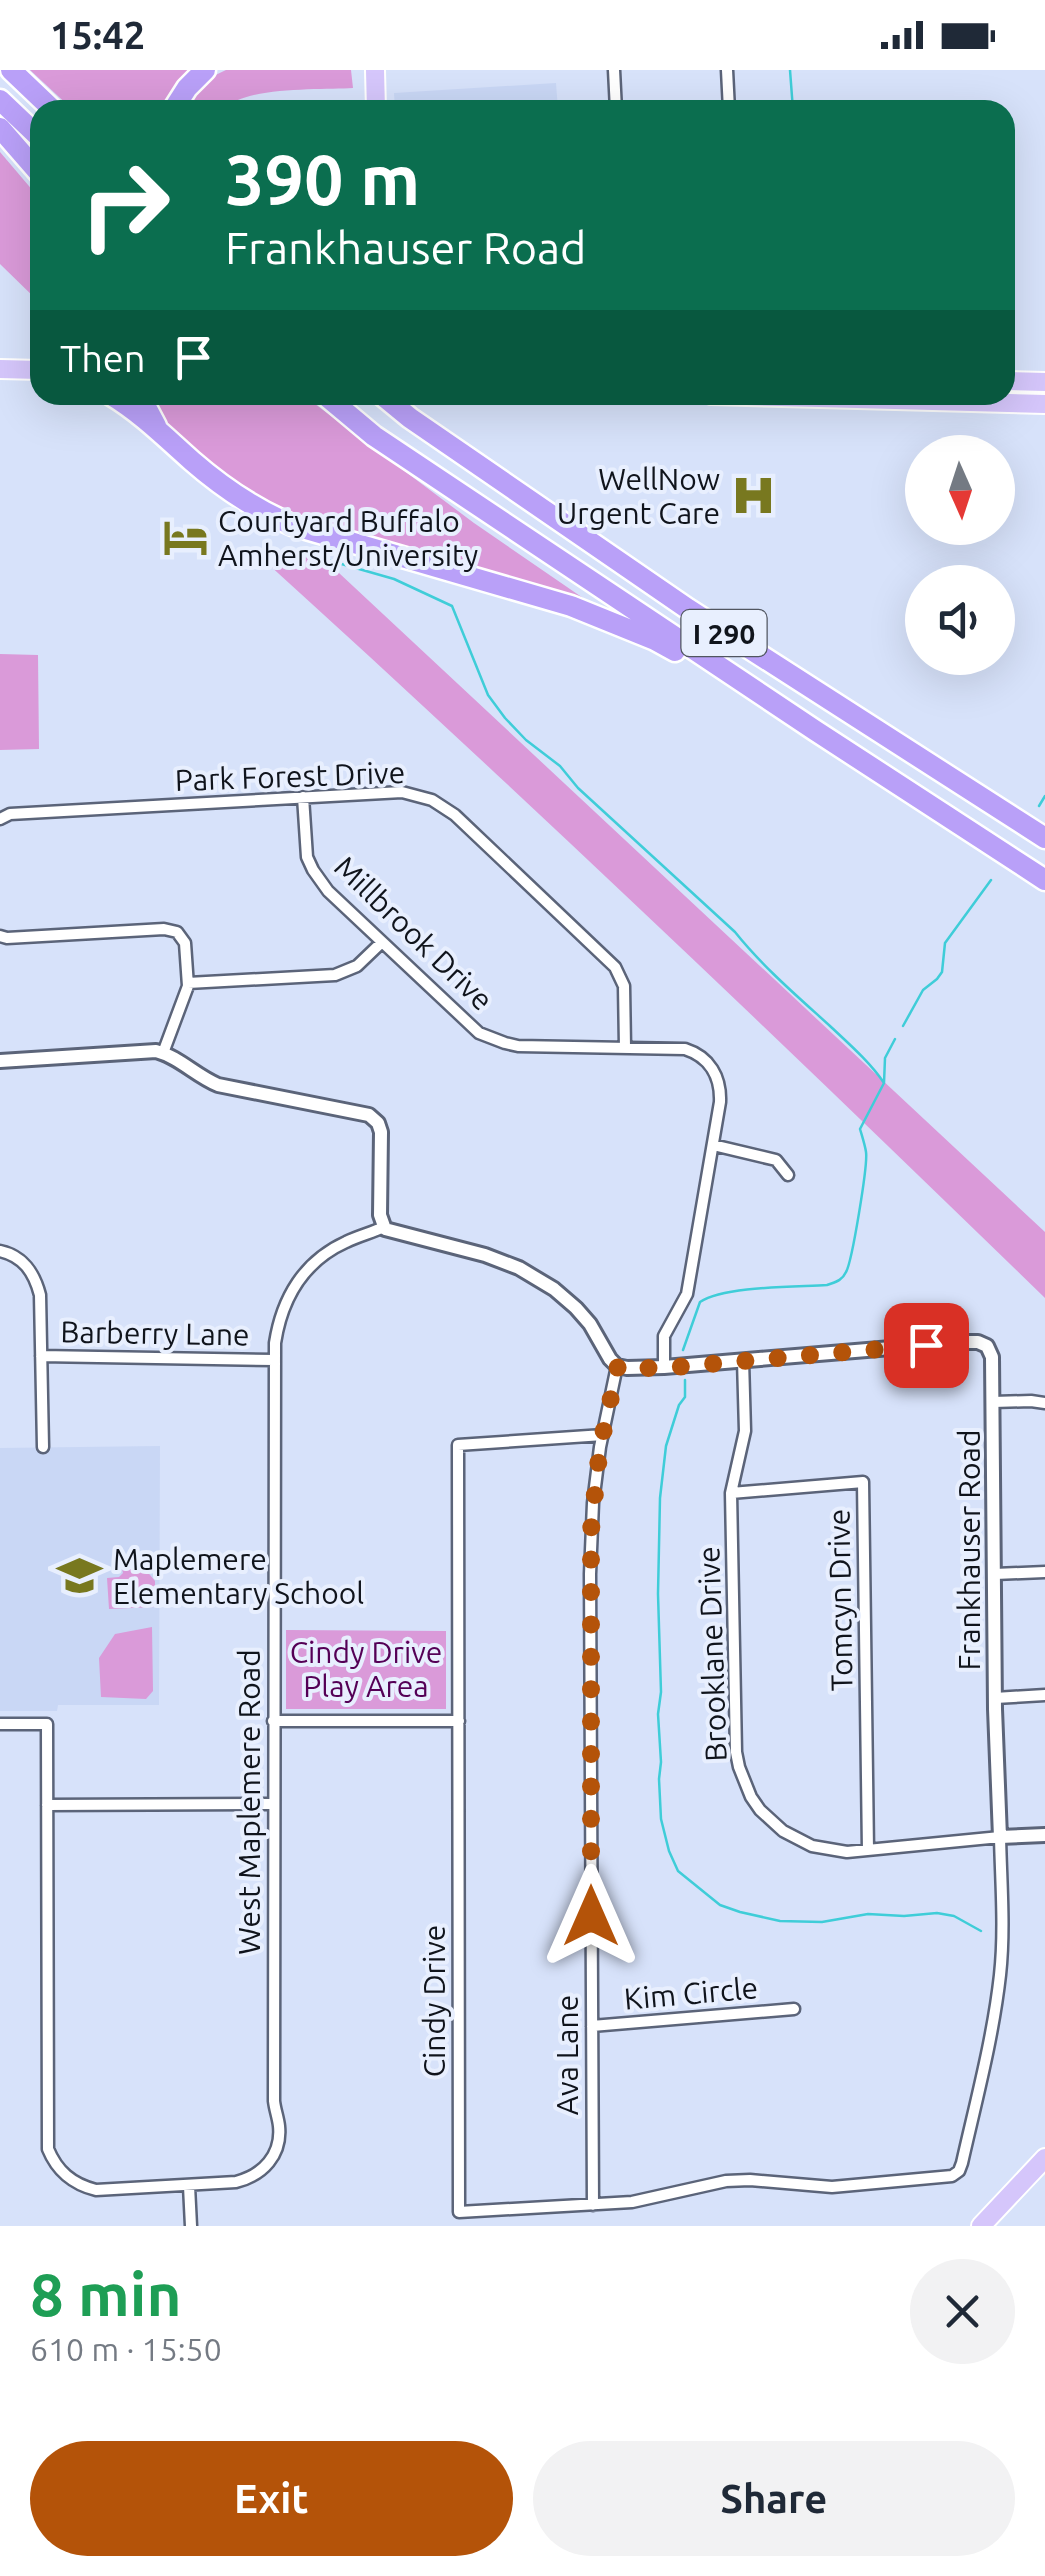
<!DOCTYPE html>
<meta charset="utf-8">
<style>
:root{--surface:#fff;--page:#f2f2f3;--text:#1f2937;--muted:#747a83;--accent:#b45309}
body{margin:0;font-family:Ubuntu,sans-serif;background:var(--page);color:var(--text);height:100vh;display:flex;flex-direction:column;font-size:38px;white-space:nowrap}
*{box-sizing:border-box;margin:0}
p{font-size:32px;color:var(--muted)}
.icon{flex:none;width:55px;height:55px;fill:none;stroke:currentColor;stroke-width:2;stroke-linecap:round;stroke-linejoin:round}
.map{position:relative;height:2156px;overflow:hidden}
.side{display:flex;flex-direction:column;background:var(--surface);flex:1}
.side>*{flex:none}
.banner{position:absolute;left:30px;top:30px;width:985px;height:305px;border-radius:30px;box-shadow:0 10px 40px #0002;background:#0b6e4f;color:#fff;overflow:hidden}
.needle{width:65px;rotate:177deg}
.controls{position:absolute;left:905px;top:365px;display:grid;gap:20px}
.controls a{display:grid;place-items:center;width:110px;height:110px;border-radius:50%;background:var(--surface);box-shadow:0 10px 40px #0002;font-size:50px}
.pin{position:absolute;display:grid;place-items:center;width:85px;height:85px;color:#fff;margin:-42px;border-radius:20px;box-shadow:0 5px 15px #0006}
.me{position:absolute;width:110px;margin:-55px;rotate:0deg;stroke-linejoin:round;filter:drop-shadow(0 0 8px #0008)}
.turn{display:flex;align-items:center;gap:35px;height:210px;padding:0 30px;font-size:45px}
.turn .icon{width:130px;height:130px;stroke-width:2.5}
.turn b{display:block;font-size:70px;line-height:85px}
.then{display:flex;align-items:center;height:95px;padding:0 30px;background:#0003;gap:20px;font-size:38px}
.round{display:grid;place-items:center;flex:none;width:105px;height:105px;border-radius:52px;background:var(--page)}
.summary{display:flex;align-items:center;justify-content:space-between;height:170px;padding:0 30px}
h1{font-size:60px;font-weight:700;line-height:75px;color:#1e9e55}
.button{display:flex;gap:20px;margin-top:auto;padding:20px 30px}
.button a{flex:1;height:115px;border-radius:60px;background:var(--accent);color:#fff;font-size:40px;font-weight:700;line-height:115px;text-align:center}
.button a+a{background:var(--page);color:var(--text)}
.status{display:flex;justify-content:space-between;align-items:center;height:70px;padding:0 50px;background:var(--surface);direction:ltr}
.status svg{height:28px;fill:currentColor}
.map>svg:first-child{display:block}
.built{fill:#c9d7f5}
.green{fill:#da9ad9}
.lines{fill:none;stroke-linecap:round;stroke-linejoin:round}
.stream{stroke:#3fcdd8;stroke-width:2.5}
.minor-casing{stroke:#5b6479;stroke-width:15}
.tertiary-casing{stroke:#5b6479;stroke-width:18}
.primary-casing{stroke:#fff;stroke-width:22}
.motorway-casing{stroke:#fff;stroke-width:25}
.minor{stroke:#fff;stroke-width:10}
.tertiary{stroke:#fff;stroke-width:12}
.primary{stroke:#d5c6fb;stroke-width:18}
.motorway{stroke:#b9a0f8;stroke-width:20}
.route{stroke:#b45309;stroke-width:18;stroke-dasharray:0 32.4}
.labels{text-anchor:middle;dominant-baseline:central;stroke-width:8;stroke-linejoin:round;paint-order:stroke}
.shield{fill:#e8effe;stroke:#515660;stroke-width:2.5}
.shield-label{font-size:28px;font-weight:bold;fill:#10141c}
.poi-label{font-size:30px;fill:#10141c;stroke:#e8effe;text-anchor:start}
.street-label{font-size:30px;fill:#10141c;stroke:#e8effe}
.park-label{font-size:30px;fill:#540056;stroke:#e8effe}
</style>
<div class="status"><b>15:42</b><svg viewBox="0 0 49 12"><path d="M0 12V9h3v3zM5 12V6h3v6zM10 12V3h3v9zM15 12V0h3v12zM26 1h20v11H26zM47 4h2v5h-2z"/></svg></div>
<div class="map">
<svg width="1045" height="2156" viewBox="0 0 1045 2156">
<rect width="100%" height="100%" fill="#d7e2fa"/>
<path class="built" d="M556,13L558,40H395L394,23Z
M160,1376L159,1635H58L57,1641H0V1378Z"/>
<path class="green" d="M30,0H188L169,25L163,40H73Z
M226,0H351L353,18C322,20 242,16 224,40H183L207,9Z
M0,82L40,129V233L0,194Z
M159,328L315,334L474,453L602,541L281,445L236,416L155,346L151,334Z
M256,483L324,489L1045,1162V1228C786,976 524,726 256,483Z
M0,584L38,585L39,679L0,680Z
M126,1488H136L155,1511V1537L109,1539L107,1508L119,1507L123,1503L122,1499Z
M152,1557L153,1621L146,1629L101,1627L99,1588L115,1564Z
M286,1560L446,1561V1639H286Z"/>
<g class="lines">
<path class="stream" d="M790,0L793,40
M324,489L394,509L452,536L488,625L505,648L526,670L560,696L578,718L735,862C763,897 797,926 830,956C848,973 870,992 884,1013
M1039,736L1045,726
M903,956L923,920L937,909L942,902L945,873L991,810
M683,1280L700,1232C725,1216 795,1217 827,1215C835,1212 842,1211 846,1202C852,1192 868,1095 866,1082C865,1075 862,1066 860,1059L884,1013L885,988L895,969
M685,1310V1327L679,1335L666,1376L660,1428L658,1524L661,1622L658,1644L661,1692L659,1709L661,1749L669,1781L678,1801L720,1835L740,1842L780,1851L822,1852L868,1844L904,1846L937,1843L954,1846L981,1861"/>
<defs>
<path id="minor" d="M614,0L616,40
M727,0L729,40
M303,727L307,787L313,800L328,821L479,963L505,973L518,976L685,979C710,987 721,1007 720,1032L687,1224L664,1266V1297
M0,749L10,744L402,722L432,730L455,745L615,897L624,916L625,977
M0,866L7,868L164,859L177,862L185,873L188,916L163,983
M188,913L335,905L357,896L381,873
M713,1075L776,1090L788,1105
M0,1181C23,1186 34,1202 40,1225L43,1377
M41,1286L274,1290
M993,1332L1031,1331L1045,1333
M603,1365L458,1375L459,2142L632,2132L726,2111L750,2110L832,2117L952,2106L959,2101L962,2093C976,2031 993,1968 1000,1905C1005,1859 1001,1813 1000,1767L847,1782L812,1776L783,1761L760,1740L751,1727L739,1697L736,1682L731,1423L745,1361L743,1290
M731,1423L863,1412L868,1780
M995,1504L1045,1502
M995,1628L1045,1625
M273,1651H459
M0,1654H47L48,2079C57,2101 72,2114 96,2120L236,2112C263,2105 282,2085 279,2056C278,2047 275,2040 274,2031L275,1273C282,1228 304,1191 346,1172C358,1166 371,1163 384,1157
M47,1735L273,1734
M592,1956L794,1939
M189,2116L191,2156
M593,2135L590,1504L593,1433L600,1377L617,1296"/>
<path id="tertiary" d="M0,991L156,981C179,987 196,1006 218,1015L369,1045L378,1053L381,1062L380,1145L385,1159L485,1185L519,1198L554,1219L576,1238L590,1254L610,1289L617,1296L627,1298L664,1297L963,1272H978L987,1276L992,1287L995,1639L1000,1767L1045,1765"/>
<path id="primary" d="M375,0L376,40
M0,299L40,300
M1005,311L1045,312
M711,325L1045,334
M981,2156L1045,2088"/>
<path id="motorway" d="M11,0L53,40
M0,30L40,68
M173,40L187,18L205,0
M0,58L40,104
M111,325C141,343 166,368 192,391C223,418 254,439 292,455L571,536L655,570L675,581
M144,325L147,339L156,356
M325,325L374,366L816,661L1045,810
M382,325L410,348L688,539L1045,768"/>
</defs>
<use href="#minor" class="minor-casing"/>
<use href="#tertiary" class="tertiary-casing"/>
<use href="#primary" class="primary-casing"/>
<use href="#motorway" class="motorway-casing"/>
<use href="#minor" class="minor"/>
<use href="#tertiary" class="tertiary"/>
<use href="#primary" class="primary"/>
<use href="#motorway" class="motorway"/>
</g>
<g class="lines">
<path class="route" d="M591,1846V1460L600,1377L618,1296L627,1298H664L926,1275"/>
</g>
<defs>
<symbol id="hospital-bare" viewBox="-9 -9 18 18"><path d="M-5-5h3v3.5h4V-5h3V5h-3V1.5h-4V5h-3Z" fill="#78781f" stroke="#e8effe" stroke-width="2.5" paint-order="stroke"/></symbol>
<symbol id="hotel-bare" viewBox="-9 -9 18 18"><path d="M-6-4.5h1.5V1H6V5H4.5V3h-9V5H-6ZM-4 0a1.8 1.8 0 1 1 3.6 0ZM.5 0V-2.5h3Q6-2.5 6 0Z" fill="#78781f" stroke="#e8effe" stroke-width="2.5" paint-order="stroke"/></symbol>
<symbol id="school-bare" viewBox="-9 -9 18 18"><path d="M0-5L7-2L0 1L-7-2ZM-4 1L0 2.5L4 1V4Q0 6-4 4Z" fill="#78781f" stroke="#e8effe" stroke-width="2.5" paint-order="stroke"/></symbol>
</defs>
<g fill-rule="evenodd">
<use href="#hospital-bare" x="722" y="394" width="63" height="63"/>
<use href="#hotel-bare" x="154" y="436" width="63" height="63"/>
<use href="#school-bare" x="48" y="1474" width="63" height="63"/>
</g>
<g class="labels">
<rect class="shield" x="681.5" y="540" width="85" height="46" rx="8"/>
<g class="shield-label">
<text x="724" y="563">I 290</text>
</g>
<g class="poi-label">
<text x="720" y="409" text-anchor="end">WellNow<tspan x="720" dy="34">Urgent Care</tspan></text>
<text x="218" y="451">Courtyard Buffalo<tspan x="218" dy="34">Amherst/University</tspan></text>
<text x="113" y="1489">Maplemere<tspan x="113" dy="34">Elementary School</tspan></text>
</g>
<g class="street-label">
<text transform="translate(290 706) rotate(-2)">Park Forest Drive</text>
<text transform="translate(414 863) rotate(44)">Millbrook Drive</text>
<text transform="translate(155 1263) rotate(1)">Barberry Lane</text>
<text transform="translate(969 1480) rotate(-90)">Frankhauser Road</text>
<text transform="translate(840 1530) rotate(-91)">Tomcyn Drive</text>
<text transform="translate(712 1584) rotate(-92)">Brooklane Drive</text>
<text transform="translate(249 1732) rotate(-90)">West Maplemere Road</text>
<text transform="translate(691 1923) rotate(-5)">Kim Circle</text>
<text transform="translate(434 1931) rotate(-90)">Cindy Drive</text>
<text transform="translate(567 1985) rotate(-90)">Ava Lane</text>
</g>
<g class="park-label">
<text x="366" y="1582">Cindy Drive<tspan x="366" dy="34">Play Area</tspan></text>
</g>
</g>
</svg>
<div class="controls">
<a><svg class="needle" viewBox="-14 -14 28 28"><path d="M0-13l5 13h-10z" fill="#e53935"/><path d="M0 13l5-13h-10z" fill="#747a83"/></svg></a>
<a><svg class="icon" aria-label="sound" viewBox="0 0 24 24"><path d="M4 9h4l5-4v14l-5-4H4zM17 9q2 3 0 6"/></svg></a>
</div>
<div class="pin" style="left:926px;top:1275px;background:#d93025"><svg class="icon" aria-label="arrive" viewBox="0 0 24 24"><path d="M6 21V4h12l-3 4 3 4H6"/></svg></div>
<svg class="me" style="left:591px;top:1846px" viewBox="-20 -20 40 40"><path d="M0-17L14 15 0 8-14 15z" fill="#b45309" stroke="#fff" stroke-width="4"/></svg>
<div class="banner">
<div class="turn"><svg class="icon" aria-label="right" viewBox="0 0 24 24"><path d="M7 20v-9h11M14 6l5 5-5 5"/></svg><div><b>390 m</b>Frankhauser Road</div></div>
<div class="then">Then<svg class="icon" aria-label="arrive" viewBox="0 0 24 24"><path d="M6 21V4h12l-3 4 3 4H6"/></svg></div>
</div>
</div>
<section class="side">
<div class="summary"><div><h1>8 min</h1><p>610 m · 15:50</p></div><a class="round"><svg class="icon" aria-label="close" viewBox="0 0 24 24"><path d="M6 6l12 12M18 6L6 18"/></svg></a></div>
<div class="button"><a>Exit</a><a>Share</a></div>
</section>
